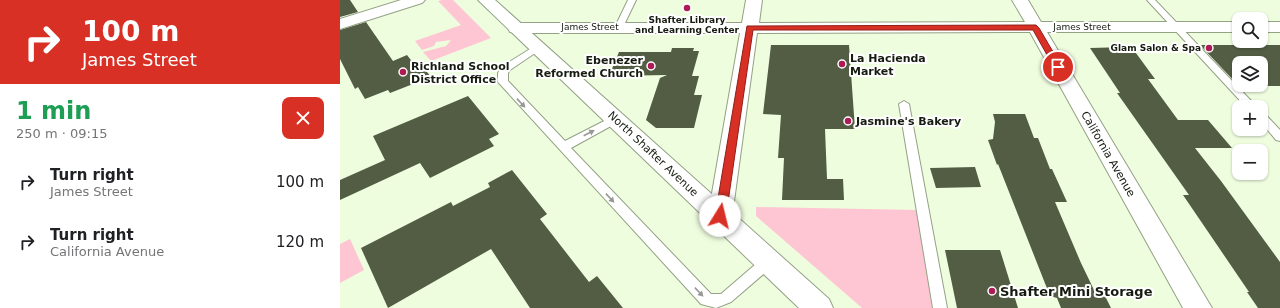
<!DOCTYPE html>
<meta charset="utf-8">
<style>
:root{--surface:#fff;--page:#f2f2f2;--text:#202124;--muted:#757577}
body{margin:0;font-family:"DejaVu Sans",sans-serif;background:var(--page);color:var(--text);height:100vh;display:flex;flex-direction:column;font-size:15px;white-space:nowrap}
*{box-sizing:border-box;margin:0}
p{font-size:13px;color:var(--muted)}
.icon{flex:none;width:22px;height:22px;fill:none;stroke:currentColor;stroke-width:2;stroke-linecap:round;stroke-linejoin:round}
.map{position:relative;flex:1;overflow:hidden}
.drawer{display:flex;flex-direction:column;background:var(--surface);width:340px}
.drawer>*{flex:none}
.banner{background:#d93025;color:#fff;overflow:hidden}
.buttons{position:absolute;left:892px;top:12px;display:grid;gap:8px}
.buttons a{display:grid;place-items:center;width:36px;height:36px;border-radius:8px;background:var(--surface);box-shadow:0 1px 3px #0004;font-size:20px}
.pin{position:absolute;display:grid;place-items:center;width:34px;height:34px;color:#fff;margin:-17px;border:2px solid #fff;border-radius:50%;box-shadow:0 1px 4px #0007}
.me{position:absolute;width:44px;margin:-22px;rotate:9deg;stroke-linejoin:round;filter:drop-shadow(0 0 3px #0008)}
.turn{display:flex;align-items:center;gap:14px;height:84px;padding:0 16px;font-size:18px}
.turn .icon{width:52px;height:52px;stroke-width:2.5}
.turn b{display:block;font-size:28px;line-height:34px}
.round{display:grid;place-items:center;flex:none;width:42px;height:42px;border-radius:8px;background:var(--page)}
.summary{display:flex;align-items:center;justify-content:space-between;height:68px;padding:0 16px}
h1{font-size:24px;font-weight:700;line-height:30px;color:#1e9e55}
ul{padding:0;list-style:none}
li{display:flex;align-items:center;gap:12px;height:60px;padding:0 16px}
li div{flex:1}
li b{display:block;font-size:15px}
li em{font-style:normal}
main{display:flex;flex:1;min-height:0}
.map>svg:first-child{display:block}
.green{fill:#fec6d2}
.building{fill:#525d44;fill-rule:evenodd}
.lines{fill:none;stroke-linecap:round;stroke-linejoin:round}
.service-casing{stroke:#94a185;stroke-width:2}
.minor-casing{stroke:#94a185;stroke-width:2}
.secondary-casing{stroke:#94a185;stroke-width:2}
.service{fill:#fff;fill-rule:evenodd}
.minor{fill:#fff;fill-rule:evenodd}
.secondary{fill:#fff;fill-rule:evenodd}
.oneway{fill:#969893}
.route{fill:#d93025;stroke:#8d1f18}
.poi-dot{fill:#ac1b53;stroke:#fff;stroke-width:1.5}
.labels{text-anchor:middle;dominant-baseline:central;stroke-width:4;stroke-linejoin:round;paint-order:stroke}
.far-poi-label{font-size:9px;font-weight:bold;fill:#161b10;stroke:#fff}
.far-street-label{font-size:9px;fill:#161b10;stroke:#fff}
.poi-label{font-size:11px;font-weight:bold;fill:#161b10;stroke:#fff;text-anchor:start}
.street-label{font-size:11px;fill:#161b10;stroke:#fff}
.near-poi-label{font-size:13px;font-weight:bold;fill:#161b10;stroke:#fff;text-anchor:start}
</style>
<main>
<section class="drawer">
<div class="banner">
<div class="turn"><svg class="icon" aria-label="right" viewBox="0 0 24 24"><path d="M7 20v-9h11M14 6l5 5-5 5"/></svg><div><b>100 m</b>James Street</div></div>
</div>
<div class="summary"><div><h1>1 min</h1><p>250 m · 09:15</p></div><a class="round" style="background:#d93025;color:#fff"><svg class="icon" aria-label="close" viewBox="0 0 24 24"><path d="M6 6l12 12M18 6L6 18"/></svg></a></div>
<ul>
<li><svg class="icon" aria-label="right" viewBox="0 0 24 24"><path d="M7 20v-9h11M14 6l5 5-5 5"/></svg><div><b>Turn right</b><p>James Street</p></div><em>100 m</em></li>
<li><svg class="icon" aria-label="right" viewBox="0 0 24 24"><path d="M7 20v-9h11M14 6l5 5-5 5"/></svg><div><b>Turn right</b><p>California Avenue</p></div><em>120 m</em></li>
</ul>
</section>
<div class="map">
<svg width="940" height="308" viewBox="0 0 940 308">
<rect width="100%" height="100%" fill="#effddf"/>
<path class="green" d="M102,0H113L151,38L91,61L83,52L106,46L111,40L96,42L94,46L82,50L75,41L121,25L98,1Z
M416,207L578,210L592,308H522L416,216Z
M10,239L24,270L0,283V244Z"/>
<path class="building" d="M0,0H10L18,12L0,17Z
M26,22L53,61L67,55L74,64L79,62L91,77L50,93L48,90L25,99L18,87L15,89L0,59V30Z
M431,45H509L515,129H485L487,179H503L504,200H442L444,158H438L441,115L423,114Z
M860,45H940V86H899ZM899,63H921V85H899Z
M787,47L789,49H793L815,79H808L838,120H868L892,148H855L881,181L940,262V308H918L907,292H909L843,195H849L777,93H780L750,48Z
M332,48H354L353,51H359L352,76H359L354,95H362L354,128H316L306,120L320,78L327,75L269,76L279,52H331Z
M128,96L159,134L149,139L154,146L90,178L80,163L0,200V180L45,160L33,136Z
M653,114H685L694,138H698L710,169H712L727,202H715L741,263L755,292H763L771,308H721L717,298L710,296L658,164L657,165L648,140L653,139L655,122Z
M635,167L641,187L596,188L590,168Z
M172,170L207,214L200,219L249,282L257,276L283,308H190L151,249L48,308L21,248L111,202L113,206L150,187L148,183Z
M605,250H660L678,308H617Z"/>
<g class="lines">
<defs>
<path id="service" d="M288,0H296L283,27L279,29H276L275,27Z
M807,0H815L917,107H906Z
M198,44L202,47L201,49L170,70L168,73V81L225,141L272,117H280L281,119L280,121L231,148L371,294H381L424,257L429,255L434,257L436,261L434,265L391,302L376,308L361,304L158,82V73L163,66Z
M564,101L569,104L607,308H593L559,104Z
M921,113L925,114L940,130V141L936,140L921,122Z"/>
<path id="minor" d="M61,0H85L82,3L0,29V19Z
M406,0H422L419,23L685,22L672,0H688L701,22H899V32H707L872,308H843L690,32L417,33L392,216L389,223L380,226L371,223L368,216L400,33H176L170,32L168,28L170,24L176,23H402Z
M921,22H940V32H921Z"/>
<path id="secondary" d="M138,0H155L489,299L493,308H459Z"/>
</defs>
<use href="#service" class="service-casing"/>
<use href="#minor" class="minor-casing"/>
<use href="#secondary" class="secondary-casing"/>
<use href="#service" class="service"/>
<use href="#minor" class="minor"/>
<use href="#secondary" class="secondary"/>
</g>
<defs><path id="oneway-solid" d="M-6-.8H1V-3.2L6.5 0L1 3.2V.8H-6Z"/></defs>
<g class="oneway">
<use href="#oneway-solid" transform="translate(181 103) rotate(47)"/>
<use href="#oneway-solid" transform="translate(249 133) rotate(-27)"/>
<use href="#oneway-solid" transform="translate(270 198) rotate(47)"/>
<use href="#oneway-solid" transform="translate(359 292) rotate(47)"/>
</g>
<path class="route" d="M696,25L699,28L722,67L721,69H715L693,30H413L386,216L384,219H377L375,216L407,26Z"/>
<g class="poi-dot">
<circle cx="347" cy="8" r="4"/>
<circle cx="869" cy="48" r="4"/>
<circle cx="502" cy="64" r="4"/>
<circle cx="311" cy="66" r="4"/>
<circle cx="63" cy="72" r="4"/>
<circle cx="508" cy="121" r="4"/>
<circle cx="652" cy="291" r="4"/>
</g>
<g class="labels">
<g class="far-poi-label">
<text x="347" y="20">Shafter Library<tspan x="347" dy="10">and Learning Center</tspan></text>
<text x="861" y="48" text-anchor="end">Glam Salon &amp; Spa</text>
</g>
<g class="far-street-label">
<text x="250" y="27">James Street</text>
<text x="742" y="27">James Street</text>
</g>
<g class="poi-label">
<text x="510" y="58">La Hacienda<tspan x="510" dy="13">Market</tspan></text>
<text x="303" y="60" text-anchor="end">Ebenezer<tspan x="303" dy="13">Reformed Church</tspan></text>
<text x="71" y="66">Richland School<tspan x="71" dy="13">District Office</tspan></text>
<text x="516" y="121">Jasmine's Bakery</text>
</g>
<g class="street-label">
<text transform="translate(313 154) rotate(43)">North Shafter Avenue</text>
<text transform="translate(768 154) rotate(60)">California Avenue</text>
</g>
<g class="near-poi-label">
<text x="660" y="291">Shafter Mini Storage</text>
</g>
</g>
</svg>
<div class="buttons">
<a><svg class="icon" aria-label="search" viewBox="0 0 24 24"><circle cx="10" cy="10" r="6"/><path d="M15 15l6 6"/></svg></a>
<a><svg class="icon" aria-label="layers" viewBox="0 0 24 24"><path d="M12 4l9 5-9 5-9-5zM3 14l9 5 9-5"/></svg></a>
<a>+</a>
<a>−</a>
</div>
<div class="pin" style="left:718px;top:67px;background:#d93025"><svg class="icon" aria-label="arrive" viewBox="0 0 24 24"><path d="M6 21V4h12l-3 4 3 4H6"/></svg></div>
<svg class="me" style="left:380px;top:216px" viewBox="-20 -20 40 40"><circle r="19" fill="#fff"/><path d="M0-13L10 11 0 6-10 11z" fill="#d93025"/></svg>
</div>
</main>
